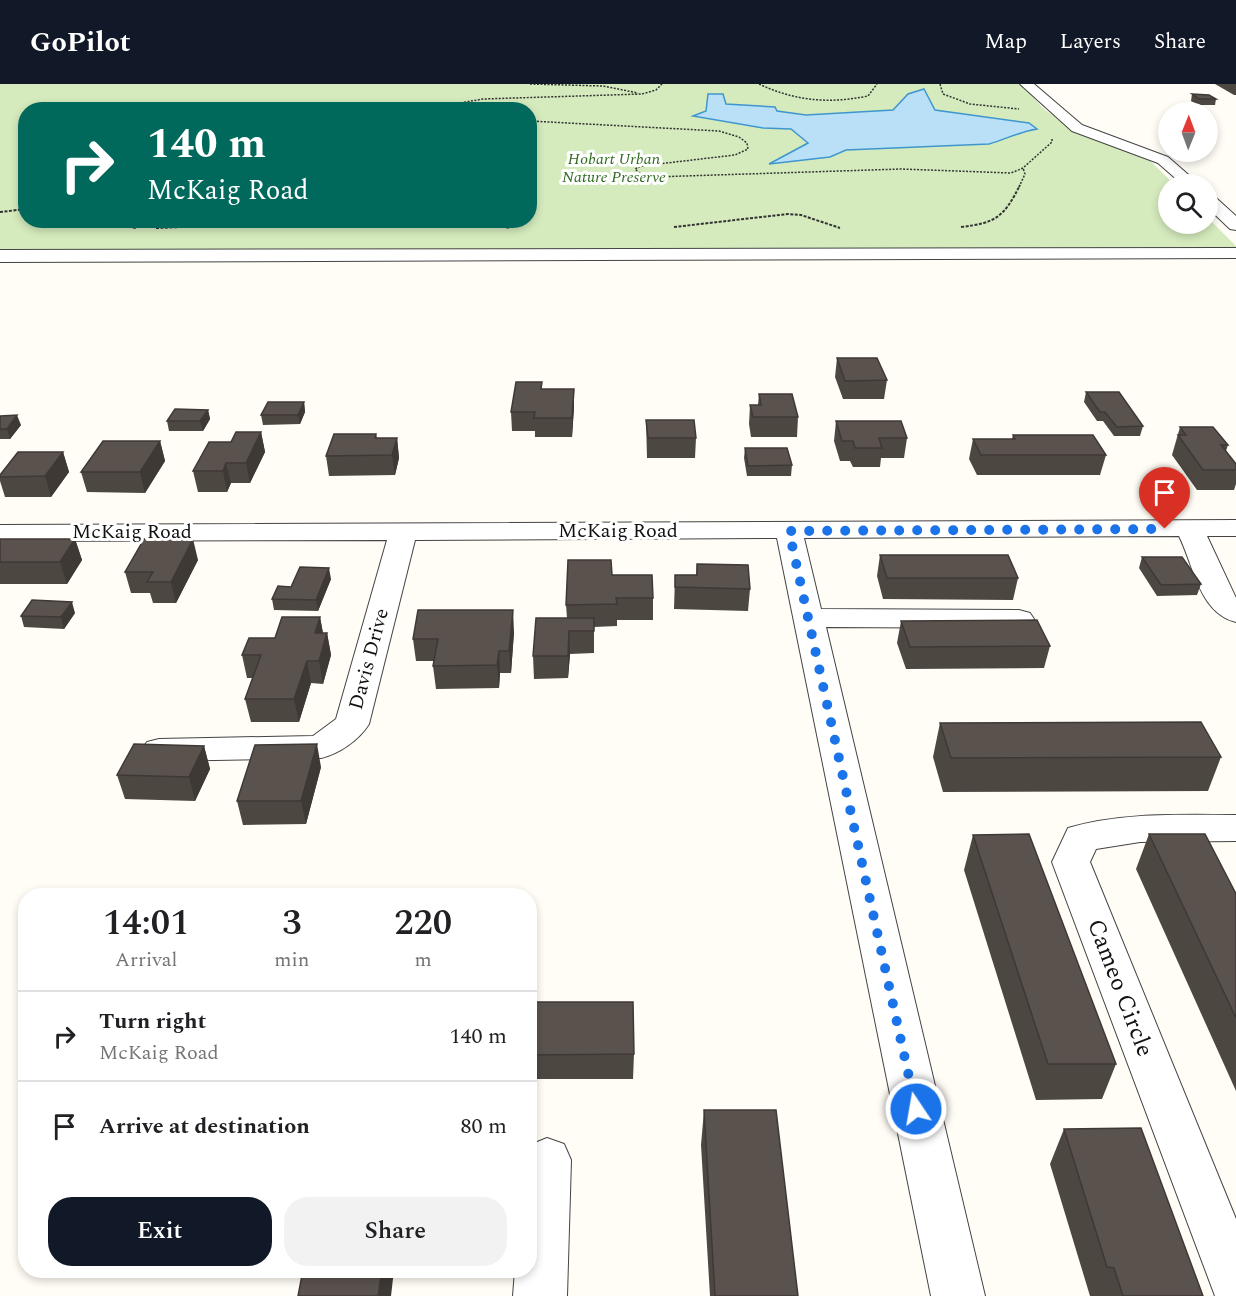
<!DOCTYPE html>
<style>
:root{--surface:#fff;--page:#f2f2f2;--text:#202124;--muted:#757577;--line:#e0e0e0;--accent:#111827}
body{margin:0;font-family:Spectral,serif;background:var(--page);color:var(--text);height:100vh;display:flex;flex-direction:column;font-size:22px;white-space:nowrap}
*{box-sizing:border-box;margin:0}
p{font-size:20px;color:var(--muted)}
.icon{flex:none;width:33px;height:33px;fill:none;stroke:currentColor;stroke-width:2;stroke-linecap:round;stroke-linejoin:round}
.map{position:relative;flex:1;overflow:hidden}
.side{position:absolute;left:18px;top:804px;width:519px;height:390px;display:flex;flex-direction:column;background:var(--surface);border-radius:24px;box-shadow:0 3px 9px #0003}
.side>*{flex:none}
.hud{position:absolute;left:18px;top:18px;width:519px;height:126px;border-radius:24px;box-shadow:0 3px 9px #0003;background:#00695c;color:#fff;overflow:hidden}
.needle{width:39px;rotate:1deg}
.fabs{position:absolute;left:1158px;top:18px;display:grid;gap:12px}
.fabs a{display:grid;place-items:center;width:60px;height:60px;border-radius:50%;background:var(--surface);box-shadow:0 3px 9px #0003;font-size:30px}
.pin{position:absolute;display:grid;place-items:center;width:51px;height:51px;color:#fff;margin:-62px -26px;border-radius:50% 50% 50% 0;rotate:-45deg;box-shadow:0 0 6px #0007}
.pin .icon{rotate:45deg}
.me{position:absolute;width:66px;margin:-33px;rotate:348deg;stroke-linejoin:round;filter:drop-shadow(0 0 4px #0008)}
.turn{display:flex;align-items:center;gap:21px;height:126px;padding:0 30px;font-size:27px}
.turn .icon{width:78px;height:78px;stroke-width:2.5}
.turn b{display:block;font-size:42px;line-height:51px}
.eta{display:flex;justify-content:space-evenly;align-items:center;height:102px;text-align:center}
.eta b{font-size:36px;font-weight:600;line-height:42px}
.cta{display:flex;gap:12px;margin-top:auto;padding:12px 30px}
.cta a{flex:1;height:69px;border-radius:24px;background:var(--accent);color:#fff;font-size:24px;font-weight:600;line-height:69px;text-align:center}
.cta a+a{background:var(--page);color:var(--text)}
ul{padding:0;list-style:none}
li{display:flex;align-items:center;gap:18px;height:90px;padding:0 30px;border-top:2px solid var(--line)}
li div{flex:1}
li b{display:block;font-size:22px}
li em{font-style:normal}
header{display:flex;align-items:center;gap:36px;box-sizing:border-box;height:84px;padding:0 30px;background:var(--accent);color:#fff}
header strong{font-size:28px}
nav{display:flex;gap:33px;margin-inline-start:auto;font-size:21px}
.map>svg:first-child{display:block}
.green{fill:#d5ebbd;fill-rule:evenodd}
.water{fill:#b9e0f7;stroke:#3f96cf;stroke-width:1.5}
.lines{fill:none;stroke-linecap:round;stroke-linejoin:round}
.minor-casing{stroke:#444;stroke-width:2}
.path-far1{stroke:#333;stroke-width:1.5;stroke-dasharray:2 1.5;stroke-linecap:butt}
.path{stroke:#333;stroke-width:2;stroke-dasharray:3 1.5;stroke-linecap:butt}
.minor{fill:#fff;fill-rule:evenodd}
.wall{fill:#4d4742}
.shaded-wall{fill:#3f3936}
.building{fill:#5a524d;stroke:#3f3936;stroke-width:1.5}
.route{stroke:#1a73e8;stroke-width:10;stroke-dasharray:0 18}
.labels{text-anchor:middle;dominant-baseline:central;stroke-width:6;stroke-linejoin:round;paint-order:stroke}
.far-park-label{font-size:16px;font-style:italic;fill:#2f6b1f;stroke:#fff}
.street-label{font-size:20px;fill:#111;stroke:#fff}
.near-street-label{font-size:24px;fill:#111;stroke:#fff}
</style>
<header>
<strong>GoPilot</strong>
<nav><a>Map</a><a>Layers</a><a>Share</a></nav>
</header>
<div class="map">
<svg width="1236" height="1212" viewBox="0 0 1236 1212">
<rect width="100%" height="100%" fill="#fffdf5"/>
<path class="green" d="M0,0H1021L1045,26L1073,44L1142,69L1174,100H1168V140H1208V134L1236,162V166L0,171ZM26,26H530V136H26Z"/>
<path class="water" d="M924,5L935,26L1029,39L1037,45C1019,48 1006,55 989,60L846,66L830,73L769,80L808,59L791,45L763,44L693,32L706,27L708,10H723L726,20L775,23L777,27L806,31L893,26L908,10Z"/>
<g class="lines">
<defs>
<path id="minor" d="M1020,0H1034L1082,41L1168,73L1199,100H1182L1158,79L1072,47Z
M1208,111L1214,112L1236,132V146L1230,145L1208,124Z
M1236,164V174L0,178V166Z
M1236,436V452H1207L1236,514V538C1199,529 1194,482 1179,452L804,454L821,525L1019,526L1030,529L1034,535L1030,541L1019,544L826,543L985,1212H931L777,454L415,456L369,640C359,656 339,670 321,674L159,677L147,674L141,666L147,658L159,655L313,652L336,635L387,456L0,457V441Z
M1236,731V757L1140,758L1096,765L1090,778L1236,1135V1212H1215L1052,778L1068,744C1122,728 1180,731 1236,731Z
M547,1054L564,1060L571,1076L567,1212H513L515,1186H530V1061Z"/>
</defs>
<use href="#minor" class="minor-casing"/>
<path class="path-far1" d="M530,0L603,2L638,9
M759,0C795,17 829,20 868,12L877,0
M940,0L943,10L970,20L1019,25
M453,26L460,19L483,15L642,10L656,6L662,0
M530,37L719,47L739,53L747,59L748,65L735,71L641,82L635,85L642,91L654,93L901,85L1011,89L1023,84L1052,58V54
M1019,103L1025,90L1023,84"/>
<path class="path" d="M0,128L26,125
M93,136L136,144
M674,143L788,130L801,131L840,144
M961,143C996,139 1004,133 1020,101
M156,144L257,140L322,143L477,137L510,144"/>
<use href="#minor" class="minor"/>
</g>
<path class="wall" d="M1215,0H1236V11H1234Z
M1192,10L1216,15L1215,21H1198L1191,17Z
M837,274L887,296L884,315H843L835,293Z
M542,305H574V323L572,353H535V347H512L511,328Z
M1086,308L1143,342L1140,352H1114L1103,337H1097L1084,318Z
M759,310L798,333L797,353H751L749,340L750,321H758Z
M304,318L305,328L300,340L263,341L261,331Z
M208,326L210,335L203,347H169L167,337Z
M0,332L21,341L10,355H0Z
M646,336L696,354L695,374H647Z
M836,337L907,354L904,374H881L880,383H853L850,377H840L834,357Z
M1180,343L1228,361L1226,367L1236,380V400L1234,406H1197L1172,371Z
M261,348L265,368L250,399H231L227,408H198L193,387L231,358Z
M376,350L377,354H397L399,374L395,391L329,392L326,372Z
M1013,351L1106,371L1100,391H977L969,375L973,355H1012Z
M160,357L165,377L145,409L87,408L81,388Z
M745,364L792,381L791,392H747L744,374Z
M63,368L69,388L51,413H5L0,397V391Z
M0,455H75L82,476L67,500H0Z
M880,471L1018,494L1013,516L883,515L877,492Z
M1142,473L1201,500L1197,511L1157,512L1139,484Z
M198,476L176,519H153L150,509H131L125,488Z
M697,480L750,505L748,527L674,525L675,491H696Z
M612,491L653,514V536H617V542L594,543V569L570,570L568,594L534,595L533,572L567,534L566,521Z
M331,495L318,527L274,526L272,515Z
M75,529L64,545L24,543L21,532Z
M320,533L323,549H327L331,571L323,600L311,599L299,638H251L245,615L253,594H247L242,571L275,554Z
M901,537L1050,562L1044,584L906,585L897,559Z
M514,548L511,589H500L499,604L436,605L433,582L434,577H416L413,555Z
M940,639L1221,673L1208,707L943,708L933,673Z
M204,662L210,685L195,717L125,715L117,691Z
M321,683L306,740L243,741L237,717Z
M1149,750L1236,810V1007L1136,785Z
M973,751L1116,980L1102,1015L1036,1016L964,786Z
M530,918L634,970L633,995H530Z
M704,1026L798,1212H710L701,1061Z
M1064,1045L1203,1212H1090L1050,1080Z"/>
<path class="shaded-wall" d="M574,305V323L572,353V334Z
M304,318L305,328L300,340L298,331Z
M208,326L210,335L203,347L200,337Z
M17,331L21,341L10,355L7,345Z
M261,348L265,368L250,399L246,379Z
M397,354L399,374L395,391L392,371Z
M160,357L165,377L145,409L140,388Z
M63,368L69,388L51,413L45,392Z
M226,379L231,399L227,408L223,387Z
M75,455L82,476L67,500L60,478Z
M193,455L198,476L176,519L171,498Z
M329,484L331,495L318,527L316,516Z
M72,518L75,529L64,545L61,533Z
M513,526L514,548L511,589L509,567Z
M320,533L324,555L315,549Z
M569,547L570,570L568,594V572Z
M327,549L331,571L323,600L319,577Z
M499,567L500,589L499,604L497,581Z
M307,577L311,599L299,638L294,615Z
M317,660L321,683L306,740L301,717Z
M204,662L210,685L195,717L189,693Z
M382,1186H394L391,1212H378Z"/>
<path class="building" d="M1192,10L1209,11L1216,15H1199Z
M837,274H877L887,296L845,297Z
M516,298H542L541,305H574L572,334H534L535,328H511Z
M1086,308H1119L1143,342L1117,343L1105,328H1100Z
M759,310H792L798,333H753L750,321H761Z
M268,318H304L298,331H261Z
M175,325L208,326L200,337H167Z
M17,331L7,345H0V332Z
M646,336H694L696,354H648Z
M836,337H901L907,354H879L882,364H855L853,357H842Z
M1180,343H1213L1228,361H1221L1236,380V386H1203L1178,351H1186Z
M236,348H261L246,379H226L223,387H193L209,358H231Z
M334,350H376L375,354H397L392,371L326,372Z
M1013,351H1093L1106,371H981L973,355H1015Z
M103,357H160L140,388H81Z
M745,364H787L792,381L748,382Z
M18,368H63L45,392L0,393V391Z
M0,455H75L60,478H0Z
M144,455H193L171,498H147L153,488H125Z
M880,471H1008L1018,494H887Z
M1142,473H1182L1201,500L1161,501Z
M568,476H611L612,491H652L653,514H616L617,520L566,521Z
M697,480L748,481L750,505L675,503V491H697Z
M300,483L329,484L316,516L272,515L278,502L291,503Z
M32,516L72,518L61,533L21,532Z
M418,526H513L509,567H499L497,581L433,582L438,555H413Z
M282,533H320L315,549H327L319,577H307L294,615H245L261,571H242L249,554H275Z
M536,534H594V547H569L568,572H533Z
M1037,536L1050,562L910,563L901,537Z
M1201,638L1221,673L951,674L940,639Z
M134,660L204,662L189,693L117,691Z
M317,660L301,717H237L255,661Z
M1029,750L1116,980H1048L973,751Z
M1149,750H1205L1236,810V934Z
M530,918H633L634,970L530,971Z
M704,1026H776L798,1212H715Z
M1141,1044L1203,1212H1123L1114,1184L1107,1183L1064,1045Z
M303,1186H382L378,1212H298Z"/>
<g class="lines">
<path class="route" d="M916,1025L789,447L1165,445"/>
</g>
<g class="labels">
<g class="far-park-label">
<text x="614" y="75">Hobart Urban<tspan x="614" dy="18">Nature Preserve</tspan></text>
</g>
<g class="street-label">
<text x="618" y="447">McKaig Road</text>
<text x="132" y="448">McKaig Road</text>
<text transform="translate(369 575) rotate(-75)">Davis Drive</text>
</g>
<g class="near-street-label">
<text transform="translate(1120 904) rotate(69)">Cameo Circle</text>
</g>
</g>
</svg>
<div class="fabs">
<a><svg class="needle" viewBox="-14 -14 28 28"><path d="M0-13l5 13h-10z" fill="#e53935"/><path d="M0 13l5-13h-10z" fill="#757577"/></svg></a>
<a><svg class="icon" aria-label="search" viewBox="0 0 24 24"><circle cx="10" cy="10" r="6"/><path d="M15 15l6 6"/></svg></a>
</div>
<div class="pin" style="left:1165px;top:445px;background:#d93025"><svg class="icon" aria-label="arrive" viewBox="0 0 24 24"><path d="M6 21V4h12l-3 4 3 4H6"/></svg></div>
<svg class="me" style="left:916px;top:1025px" viewBox="-20 -20 40 40"><circle r="17" fill="#1a73e8" stroke="#fff" stroke-width="3"/><path d="M0-11L8 9 0 5-8 9z" fill="#fff"/></svg>
<div class="hud">
<div class="turn"><svg class="icon" aria-label="right" viewBox="0 0 24 24"><path d="M7 20v-9h11M14 6l5 5-5 5"/></svg><div><b>140 m</b>McKaig Road</div></div>
</div>
<section class="side">
<div class="eta">
<div><b>14:01</b><p>Arrival</p></div>
<div><b>3</b><p>min</p></div>
<div><b>220</b><p>m</p></div>
</div>
<ul>
<li><svg class="icon" aria-label="right" viewBox="0 0 24 24"><path d="M7 20v-9h11M14 6l5 5-5 5"/></svg><div><b>Turn right</b><p>McKaig Road</p></div><em>140 m</em></li>
<li><svg class="icon" aria-label="arrive" viewBox="0 0 24 24"><path d="M6 21V4h12l-3 4 3 4H6"/></svg><div><b>Arrive at destination</b></div><em>80 m</em></li>
</ul>
<div class="cta"><a>Exit</a><a>Share</a></div>
</section>
</div>
